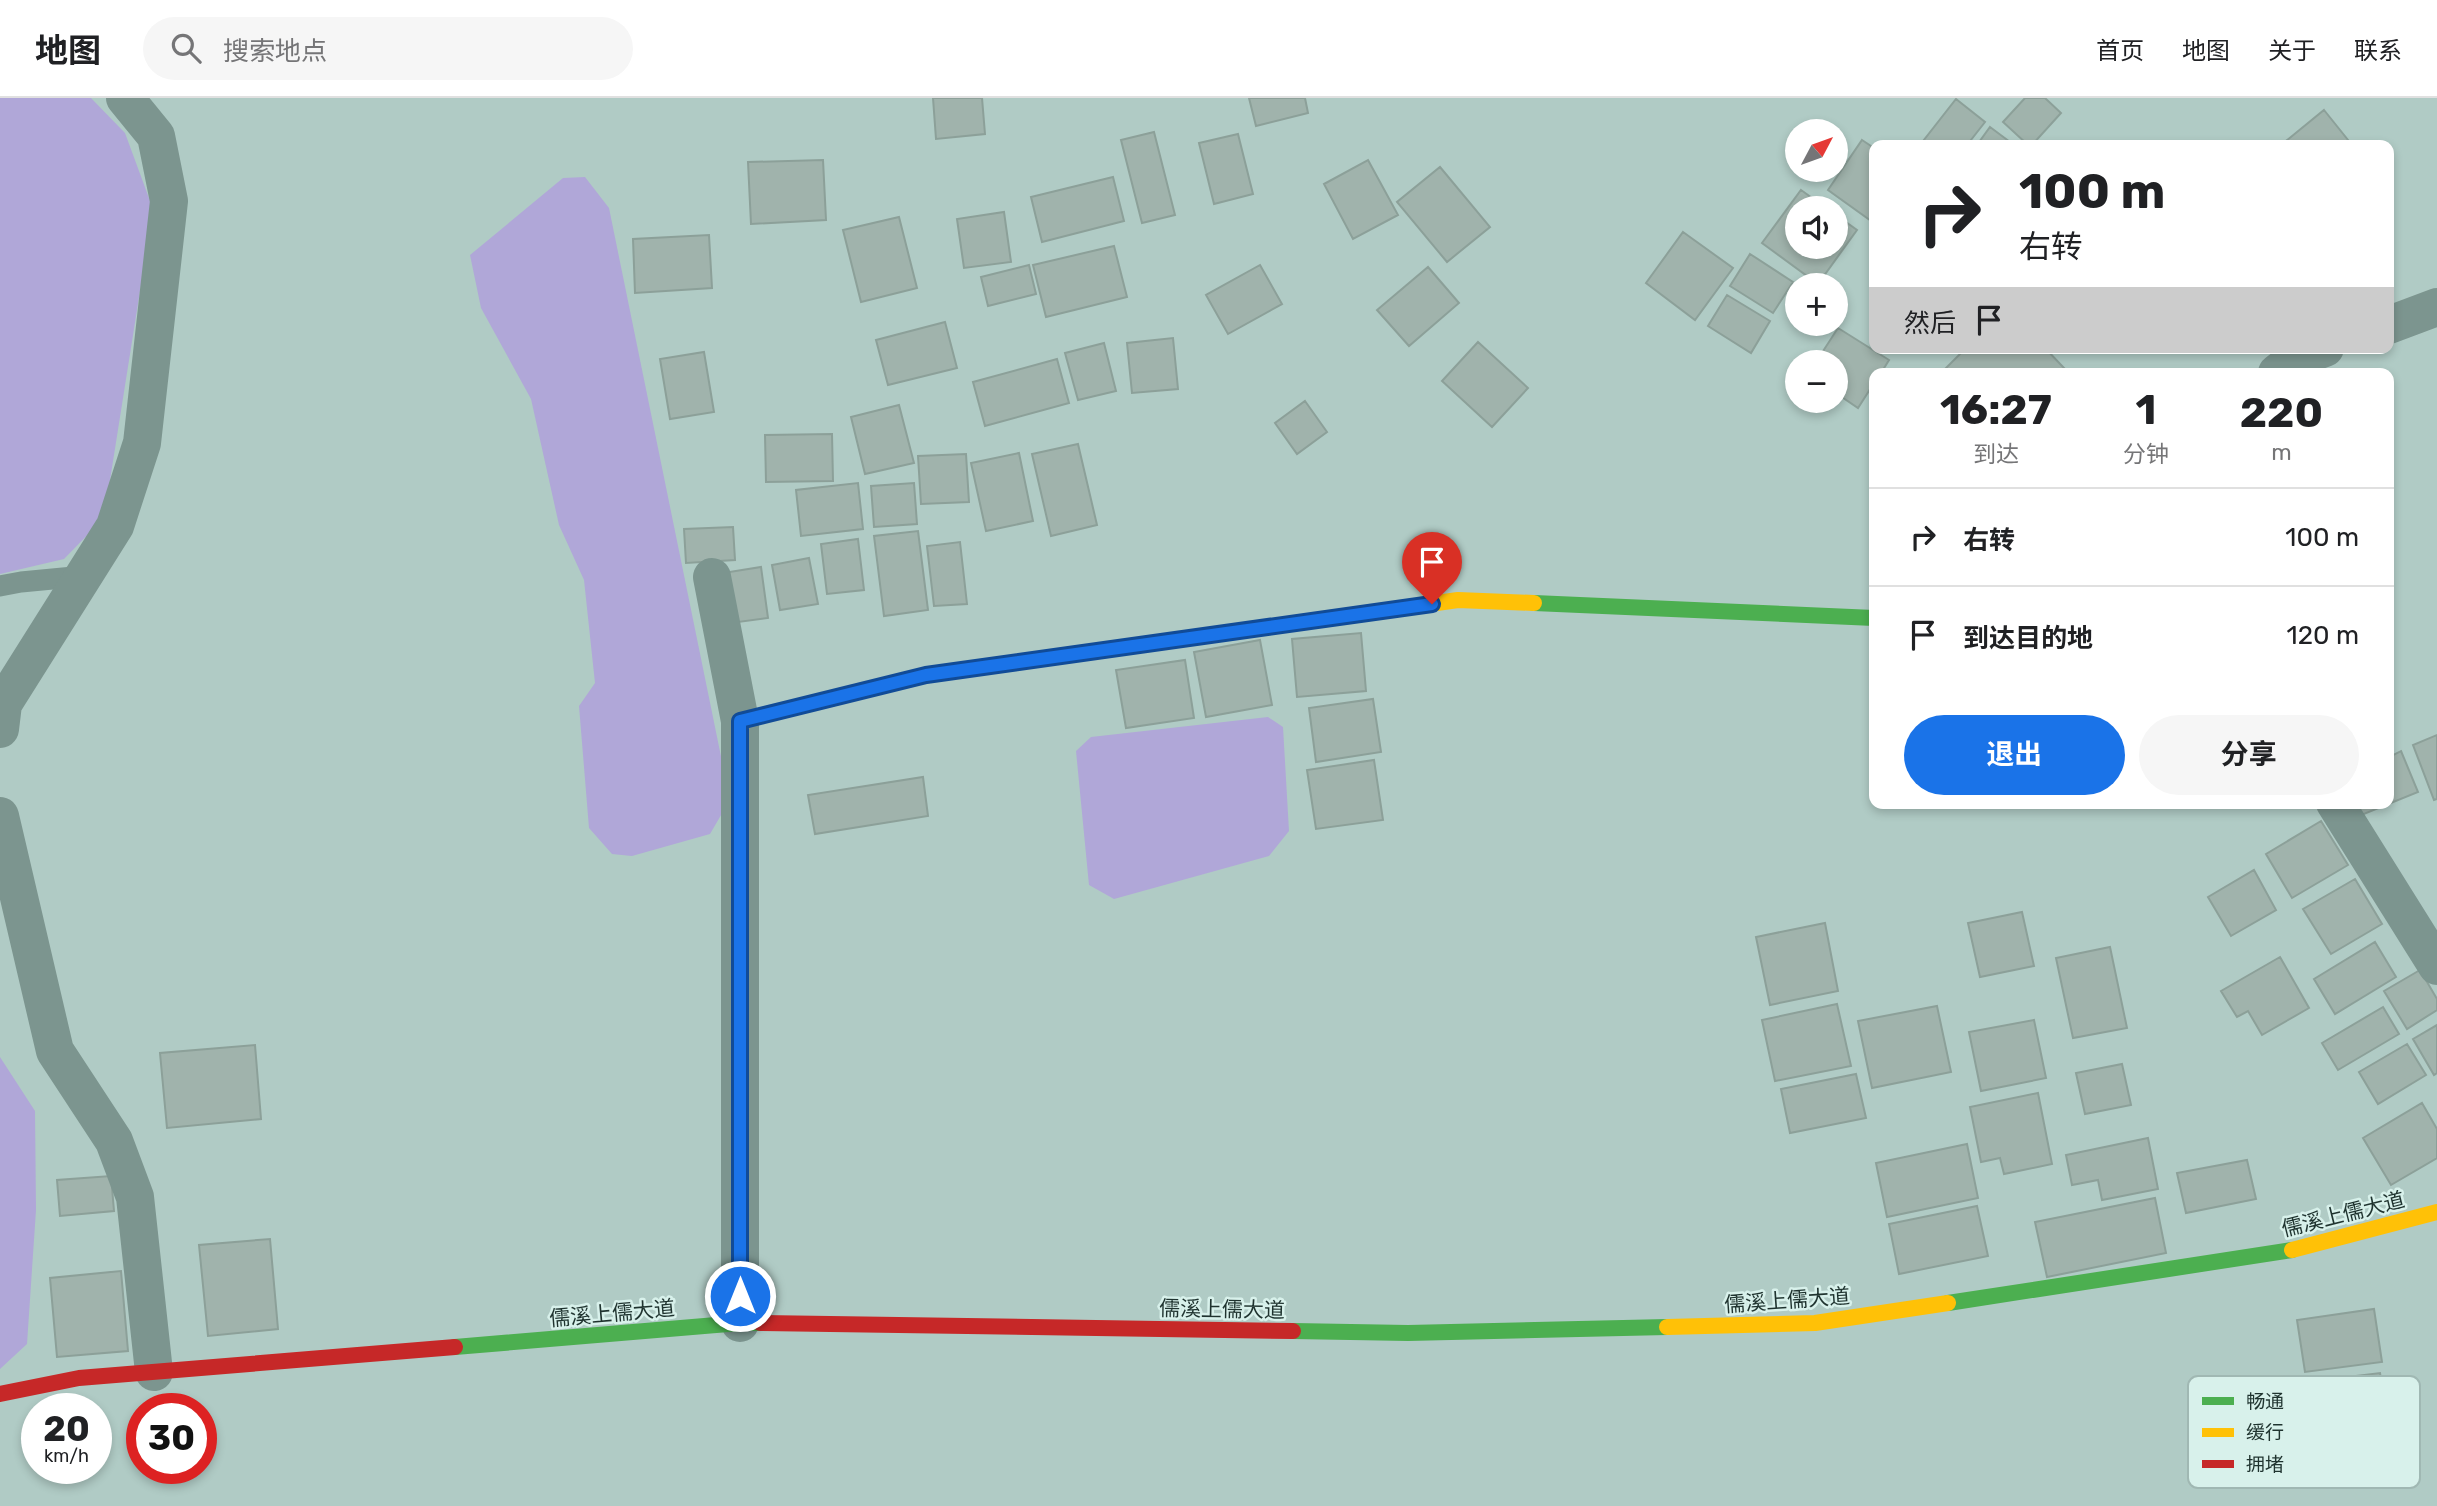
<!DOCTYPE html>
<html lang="zh">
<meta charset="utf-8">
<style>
:root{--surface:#fff;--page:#f6f6f6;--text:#202124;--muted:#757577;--line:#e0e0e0;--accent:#1a73e8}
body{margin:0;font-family:Rubik,"Noto Sans SC",sans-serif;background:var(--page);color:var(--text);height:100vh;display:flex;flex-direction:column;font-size:26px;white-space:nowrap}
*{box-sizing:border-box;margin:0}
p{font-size:23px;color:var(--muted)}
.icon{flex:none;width:38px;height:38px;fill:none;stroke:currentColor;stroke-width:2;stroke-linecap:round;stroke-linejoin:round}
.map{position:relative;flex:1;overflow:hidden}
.drawer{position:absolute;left:1869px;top:270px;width:525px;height:441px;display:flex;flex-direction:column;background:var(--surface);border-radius:14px;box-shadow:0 4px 10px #0003}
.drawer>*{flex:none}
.top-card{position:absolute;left:1869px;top:42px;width:525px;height:214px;border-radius:14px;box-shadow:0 4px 10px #0003;background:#fff;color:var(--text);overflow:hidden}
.needle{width:46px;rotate:49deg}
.fabs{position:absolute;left:1785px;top:21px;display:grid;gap:14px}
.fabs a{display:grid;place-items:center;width:63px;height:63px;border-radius:50%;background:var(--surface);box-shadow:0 4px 10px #0003;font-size:35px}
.speed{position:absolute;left:21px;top:1295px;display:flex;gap:14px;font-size:35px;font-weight:700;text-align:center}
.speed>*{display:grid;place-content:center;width:91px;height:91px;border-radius:50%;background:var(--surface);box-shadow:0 4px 10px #0003;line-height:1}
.speed small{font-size:18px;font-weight:400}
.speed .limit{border:10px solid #d22;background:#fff;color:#111}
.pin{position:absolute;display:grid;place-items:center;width:60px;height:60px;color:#fff;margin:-72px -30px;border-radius:50% 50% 50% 0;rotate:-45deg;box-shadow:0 0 7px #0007}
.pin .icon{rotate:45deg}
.me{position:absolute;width:77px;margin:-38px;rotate:0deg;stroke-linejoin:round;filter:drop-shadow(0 0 5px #0008)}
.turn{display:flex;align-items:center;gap:24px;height:147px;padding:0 35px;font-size:32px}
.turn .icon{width:91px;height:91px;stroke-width:2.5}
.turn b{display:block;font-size:49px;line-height:60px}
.then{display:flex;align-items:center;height:66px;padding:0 35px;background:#0003;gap:14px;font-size:26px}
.eta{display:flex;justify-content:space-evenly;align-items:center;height:119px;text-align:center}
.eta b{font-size:42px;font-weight:700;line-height:49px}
.button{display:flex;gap:14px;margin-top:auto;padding:14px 35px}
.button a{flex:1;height:80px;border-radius:42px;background:var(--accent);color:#fff;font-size:28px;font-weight:700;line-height:80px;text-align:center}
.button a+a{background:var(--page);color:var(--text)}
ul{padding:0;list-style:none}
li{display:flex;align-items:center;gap:21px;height:98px;padding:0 35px;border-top:2px solid var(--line)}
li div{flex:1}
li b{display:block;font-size:26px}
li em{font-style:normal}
header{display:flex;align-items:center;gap:42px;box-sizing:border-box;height:98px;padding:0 35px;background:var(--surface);border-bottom:2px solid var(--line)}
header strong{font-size:33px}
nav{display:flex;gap:38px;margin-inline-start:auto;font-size:24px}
.search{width:490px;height:63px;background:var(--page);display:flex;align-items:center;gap:18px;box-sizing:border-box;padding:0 24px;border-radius:38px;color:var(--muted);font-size:26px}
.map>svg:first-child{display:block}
.water{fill:#b0a7d8}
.building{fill:#a0b3ac;stroke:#8ca099;stroke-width:2}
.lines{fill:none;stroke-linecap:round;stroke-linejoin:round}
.lane{stroke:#7c958f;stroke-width:21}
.street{stroke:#7c958f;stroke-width:38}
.fast{stroke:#4caf50;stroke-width:16}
.slow{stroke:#ffc107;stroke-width:16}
.jam{stroke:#c62828;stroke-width:16}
.route-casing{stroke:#114b97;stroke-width:18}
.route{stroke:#1a73e8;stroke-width:12}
.labels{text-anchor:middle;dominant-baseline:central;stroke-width:5;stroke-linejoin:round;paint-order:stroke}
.street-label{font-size:21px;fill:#1f332f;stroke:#d8f1eb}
.key{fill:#d8f1eb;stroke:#a0b8b3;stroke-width:2}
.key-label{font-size:19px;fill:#1f332f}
</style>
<header>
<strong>地图</strong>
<div class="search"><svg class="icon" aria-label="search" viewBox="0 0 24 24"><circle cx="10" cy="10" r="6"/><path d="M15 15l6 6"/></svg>搜索地点</div>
<nav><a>首页</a><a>地图</a><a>关于</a><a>联系</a></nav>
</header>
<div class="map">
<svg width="2437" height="1408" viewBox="0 0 2437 1408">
<rect width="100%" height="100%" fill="#b0cbc5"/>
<path class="water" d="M0,0H91L125,35L153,111L104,420L64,461L0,476Z
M585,79L609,110L725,678L724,712L710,736L632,758L612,756L589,730L579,608L595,585L584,482L559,427L531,301L481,210L470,157L563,80Z
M1268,619L1283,629L1289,733L1269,758L1114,801L1089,787L1076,653L1091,639Z
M0,959L35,1013L36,1112L27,1246L0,1271Z"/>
<path class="building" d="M933,0H982L985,36L936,41Z
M1249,0H1305L1308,15L1256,28Z
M2025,0H2045L2061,15L2032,47H2028L2003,24Z
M1956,1L1985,24L1967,47H1920Z
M2324,12L2352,47H2281Z
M1990,29L2014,47H1977Z
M1154,34L1175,117L1142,125L1121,42Z
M1238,36L1253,96L1214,106L1199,45Z
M1862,42L1874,50V125L1828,92Z
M823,62L826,122L751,126L748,64Z
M1368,62L1398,117L1353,141L1324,86Z
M1440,69L1490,129L1447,164L1397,104Z
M1113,79L1124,123L1042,144L1031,99Z
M1801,92L1826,110H1797V149H1836V117L1857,132L1818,186L1762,145Z
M1004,114L1011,164L964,170L957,121Z
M899,119L917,190L861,204L843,132Z
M1683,134L1733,170L1695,222L1646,185Z
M709,137L712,190L635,195L633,141Z
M1114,148L1127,199L1046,219L1033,167Z
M1750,156L1793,184L1773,215L1730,188Z
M1029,167L1036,196L988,208L981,179Z
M1260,167L1282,206L1228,236L1206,197Z
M1428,169L1459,205L1409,248L1377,212Z
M1727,197L1770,223L1751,255L1708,228Z
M945,224L957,270L888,287L876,242Z
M1838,230L1889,262L1881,275H1874V285L1858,310L1836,295V264H1816Z
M1173,240L1178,291L1132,295L1127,245Z
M1478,244L1528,290L1492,329L1442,283Z
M1104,245L1116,293L1078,302L1065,255Z
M1966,250H2045L2064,270L2059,275H1941Z
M704,254L714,314L670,321L660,261Z
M1057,261L1069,305L985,328L973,284Z
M1305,303L1327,334L1297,356L1275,325Z
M899,307L914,365L865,376L851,319Z
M832,336L833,383L766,384L765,337Z
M1078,346L1097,427L1051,438L1032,356Z
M1019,355L1033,423L986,433L971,365Z
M966,356L969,404L921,406L918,358Z
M858,385L863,431L801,438L796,392Z
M914,385L917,426L874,429L871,388Z
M733,429L735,462L686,465L684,431Z
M918,433L928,512L884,518L874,438Z
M858,441L864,492L827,496L821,446Z
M960,444L967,506L934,508L927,448Z
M809,460L818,506L780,512L772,467Z
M761,469L768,520L731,525L723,475Z
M1361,535L1366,593L1297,599L1292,541Z
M1260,542L1272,607L1206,619L1194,554Z
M1185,562L1194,620L1126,630L1116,572Z
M1373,601L1381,654L1316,664L1309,610Z
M2437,637V701L2434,702L2413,647Z
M2401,653L2418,694L2359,718L2354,705H2389V659Z
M1374,662L1383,722L1316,731L1307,672Z
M923,679L928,718L815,736L808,697Z
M2321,723L2348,767L2292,800L2266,756Z
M2254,772L2276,812L2231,838L2208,799Z
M2355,781L2382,826L2331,856L2303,811Z
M2022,814L2034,868L1980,879L1968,825Z
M1825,825L1838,893L1770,907L1756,839Z
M2375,844L2396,879L2335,916L2314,881Z
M2110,849L2127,930L2073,940L2056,860Z
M2280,859L2309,910L2262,937L2248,913L2237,919L2221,893Z
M2420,872L2437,901V912L2407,931L2384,893Z
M1837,906L1851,968L1775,983L1762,922Z
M1937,908L1951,974L1872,990L1858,923Z
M2383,909L2399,936L2338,972L2322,945Z
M2034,922L2046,980L1981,993L1969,934Z
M2437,927V975L2434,977L2413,941Z
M2407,946L2426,977L2378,1006L2359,974Z
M255,947L261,1021L167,1030L160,955Z
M2122,966L2131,1007L2085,1016L2076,975Z
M1856,976L1866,1020L1790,1035L1781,991Z
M2038,995L2052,1066L2004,1076L2000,1060L1981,1064L1970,1009Z
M2422,1005L2437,1031V1060L2391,1087L2363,1040Z
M2148,1040L2158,1091L2102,1102L2098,1082L2072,1087L2066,1057Z
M1967,1046L1978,1100L1887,1119L1876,1065Z
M2247,1062L2256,1101L2186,1115L2177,1075Z
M111,1078L114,1113L60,1118L57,1082Z
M2155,1100L2166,1155L2047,1179L2035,1124Z
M1977,1108L1988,1158L1899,1176L1889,1126Z
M270,1141L278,1231L208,1238L199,1147Z
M121,1173L128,1253L57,1259L50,1180Z
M2374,1211L2382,1264L2305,1274L2297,1222Z
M2380,1275L2388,1327L2338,1333L2330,1281Z"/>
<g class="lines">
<path class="lane" d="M0,488L21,484L84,478"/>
<path class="street" d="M2389,227L2437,209
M2277,275L2295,261L2325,250
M712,479L740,623V1225
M0,631L3,606L115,428L142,345L169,103L156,38L125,0
M2335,705L2437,868
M0,718L55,953L114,1043L135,1099L154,1274"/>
<path class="fast" d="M1534,505L1874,520
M1948,1205L2292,1152
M1293,1233L1408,1235L1667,1229
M455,1249L740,1225H760"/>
<path class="slow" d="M1189,540L1458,502L1534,505
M2292,1152L2437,1114
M1667,1229L1815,1225L1948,1205"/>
<path class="jam" d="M740,623L926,577L1189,540
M760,1225L1293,1233
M0,1296L79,1280L455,1249"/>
</g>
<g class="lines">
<defs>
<path id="route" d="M740,1198V623L926,577L1432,506"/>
</defs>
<use href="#route" class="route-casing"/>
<use href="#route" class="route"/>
</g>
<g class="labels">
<g class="street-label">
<text transform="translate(2343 1116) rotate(-14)">儒溪上儒大道</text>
<text transform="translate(1787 1202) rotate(-4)">儒溪上儒大道</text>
<text transform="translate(1222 1211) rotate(1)">儒溪上儒大道</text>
<text transform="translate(612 1215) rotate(-5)">儒溪上儒大道</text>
</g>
</g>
<rect x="2188" y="1278" width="232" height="112" rx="10" class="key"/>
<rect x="2202" y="1299" width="32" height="8" fill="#4caf50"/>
<rect x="2202" y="1330" width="32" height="9" fill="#ffc107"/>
<rect x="2202" y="1362" width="32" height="8" fill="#c62828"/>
<g class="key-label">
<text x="2246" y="1310">畅通</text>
<text x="2246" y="1341">缓行</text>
<text x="2246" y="1373">拥堵</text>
</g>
</svg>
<div class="fabs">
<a><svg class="needle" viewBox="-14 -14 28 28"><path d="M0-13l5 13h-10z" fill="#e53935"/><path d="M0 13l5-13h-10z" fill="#757577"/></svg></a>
<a><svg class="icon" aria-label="sound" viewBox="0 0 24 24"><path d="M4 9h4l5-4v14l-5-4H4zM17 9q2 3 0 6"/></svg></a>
<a>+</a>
<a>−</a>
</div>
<div class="speed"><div>20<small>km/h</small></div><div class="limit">30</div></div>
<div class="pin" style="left:1432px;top:506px;background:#d93025"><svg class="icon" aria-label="arrive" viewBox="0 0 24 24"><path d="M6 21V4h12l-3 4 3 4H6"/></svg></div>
<svg class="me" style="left:740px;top:1198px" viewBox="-20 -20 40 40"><circle r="17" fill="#1a73e8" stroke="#fff" stroke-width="3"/><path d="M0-11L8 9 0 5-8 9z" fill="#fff"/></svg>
<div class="top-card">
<div class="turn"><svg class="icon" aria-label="right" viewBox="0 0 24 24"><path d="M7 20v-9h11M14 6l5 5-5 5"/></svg><div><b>100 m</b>右转</div></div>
<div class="then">然后<svg class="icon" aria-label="arrive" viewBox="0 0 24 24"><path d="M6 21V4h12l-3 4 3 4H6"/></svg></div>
</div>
<section class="drawer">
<div class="eta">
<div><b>16:27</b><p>到达</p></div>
<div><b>1</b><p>分钟</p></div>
<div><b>220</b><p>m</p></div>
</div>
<ul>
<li><svg class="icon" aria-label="right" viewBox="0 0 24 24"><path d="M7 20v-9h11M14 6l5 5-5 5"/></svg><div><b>右转</b></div><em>100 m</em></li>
<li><svg class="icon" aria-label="arrive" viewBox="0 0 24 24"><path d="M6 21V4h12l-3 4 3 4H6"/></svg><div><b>到达目的地</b></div><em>120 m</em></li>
</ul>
<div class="button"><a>退出</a><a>分享</a></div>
</section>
</div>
